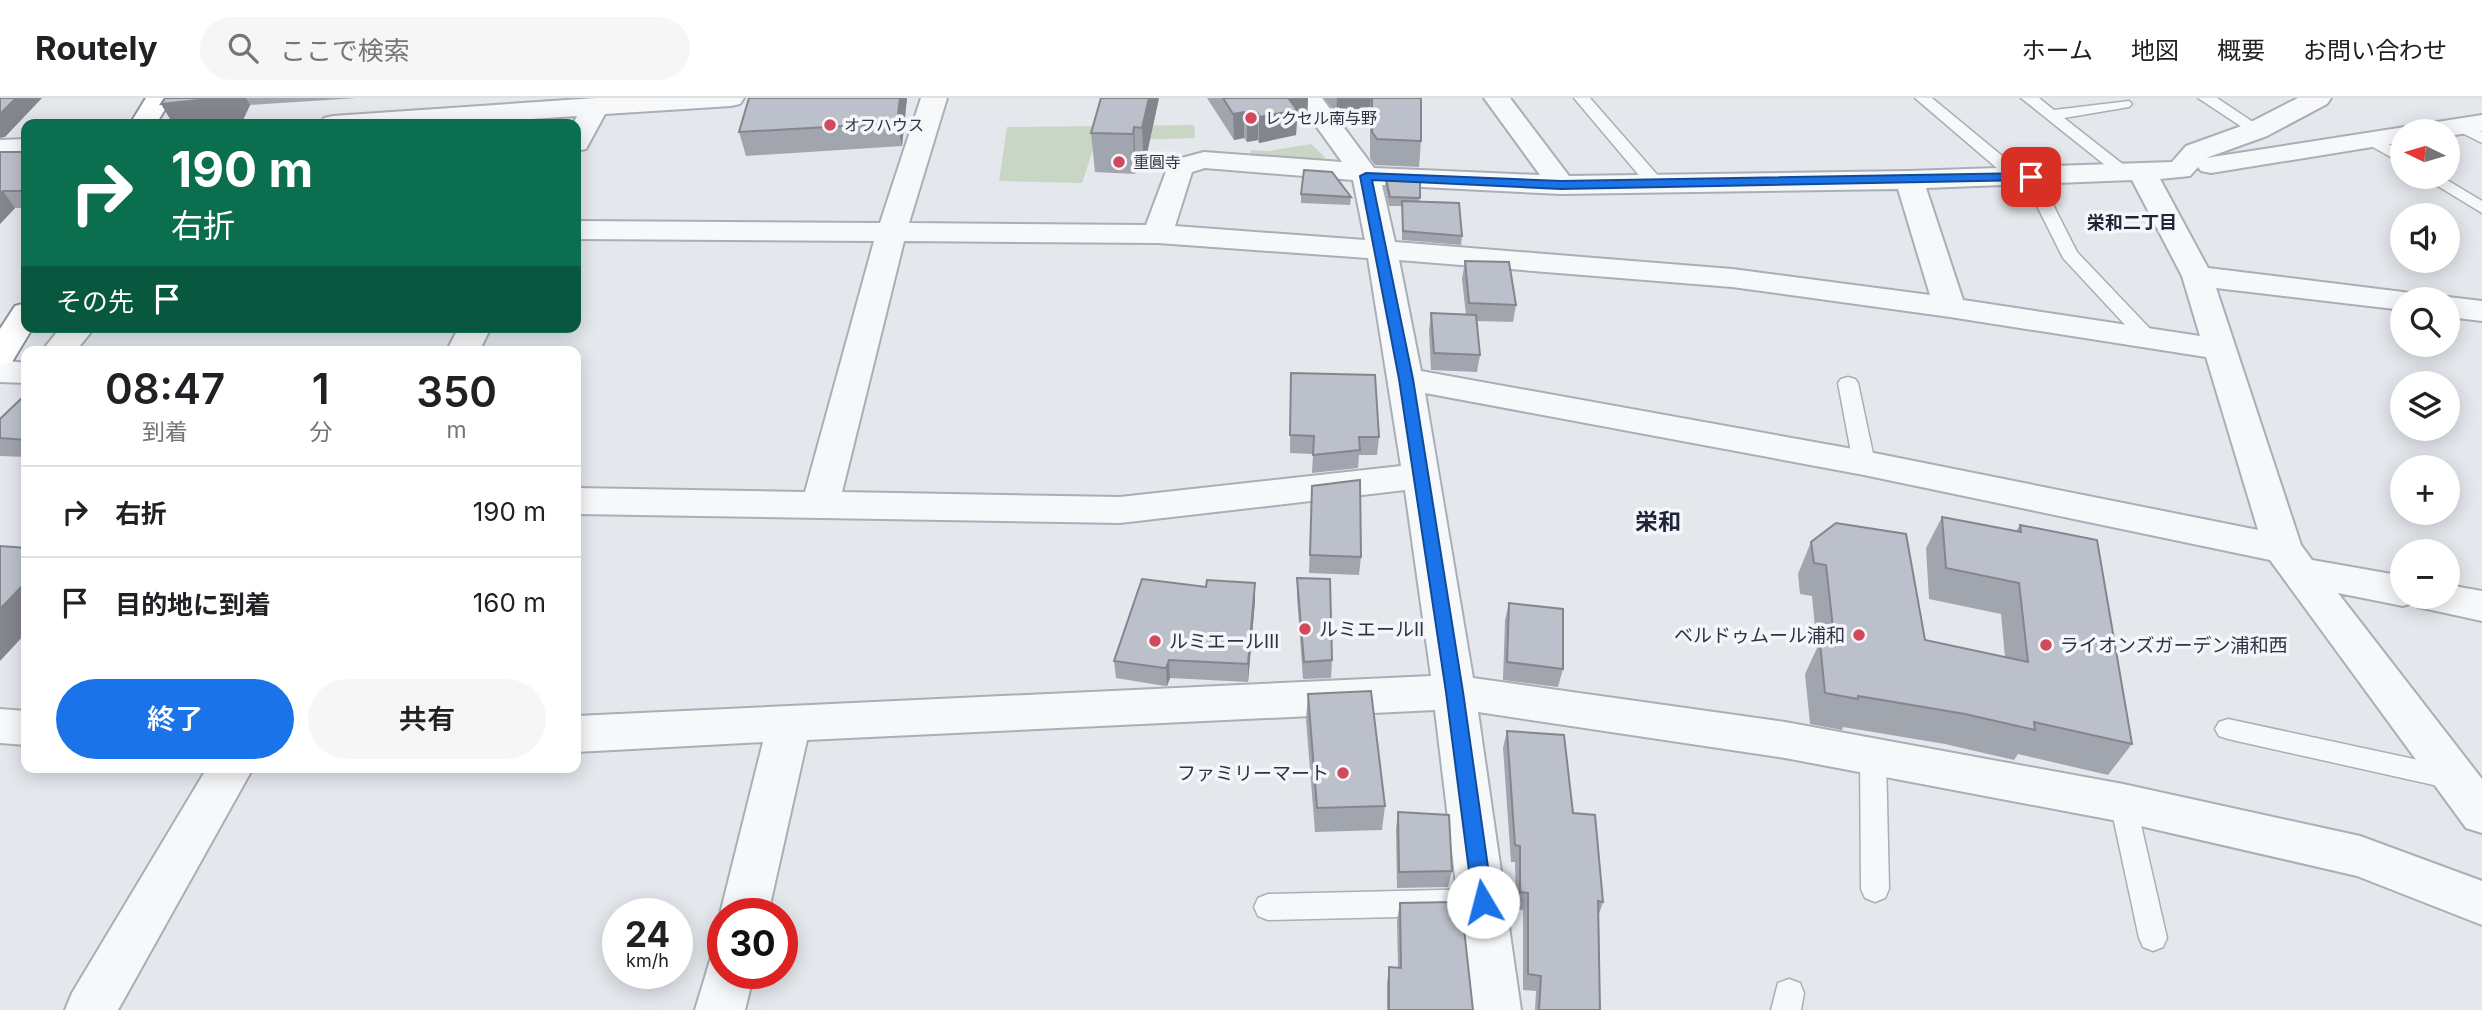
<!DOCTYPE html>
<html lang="ja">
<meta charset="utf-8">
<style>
:root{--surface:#fff;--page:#f6f6f6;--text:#202124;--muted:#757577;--line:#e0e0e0;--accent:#1a73e8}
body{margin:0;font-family:Inter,"Noto Sans JP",sans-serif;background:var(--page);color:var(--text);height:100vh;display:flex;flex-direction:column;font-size:26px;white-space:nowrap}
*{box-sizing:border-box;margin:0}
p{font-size:23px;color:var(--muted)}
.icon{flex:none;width:38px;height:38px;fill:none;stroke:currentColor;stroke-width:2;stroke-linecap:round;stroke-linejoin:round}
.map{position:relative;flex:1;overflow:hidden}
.panel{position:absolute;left:21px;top:248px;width:560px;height:427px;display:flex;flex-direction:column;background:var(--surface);border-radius:14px;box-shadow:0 4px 18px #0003}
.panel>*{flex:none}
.banner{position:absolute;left:21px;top:21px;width:560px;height:214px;border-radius:14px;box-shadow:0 4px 18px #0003;background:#0b6e4f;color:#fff;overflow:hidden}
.needle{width:46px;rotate:275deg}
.controls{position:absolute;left:2390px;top:21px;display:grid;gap:14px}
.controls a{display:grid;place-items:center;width:70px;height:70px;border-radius:50%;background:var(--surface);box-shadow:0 4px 18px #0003;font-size:35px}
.speed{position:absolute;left:602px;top:800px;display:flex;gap:14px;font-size:35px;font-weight:700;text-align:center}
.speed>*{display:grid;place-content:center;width:91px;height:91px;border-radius:50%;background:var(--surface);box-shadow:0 4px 18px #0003;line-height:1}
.speed small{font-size:18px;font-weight:400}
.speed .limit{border:10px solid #d22;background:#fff;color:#111}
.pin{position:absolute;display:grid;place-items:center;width:60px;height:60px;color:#fff;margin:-30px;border-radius:14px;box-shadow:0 4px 10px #0006}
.me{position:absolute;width:77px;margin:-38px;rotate:352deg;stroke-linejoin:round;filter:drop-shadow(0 0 5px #0008)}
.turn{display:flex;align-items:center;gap:24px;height:147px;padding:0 35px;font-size:32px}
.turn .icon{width:91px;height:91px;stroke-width:2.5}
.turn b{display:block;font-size:49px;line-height:60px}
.then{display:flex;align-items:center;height:66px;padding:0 35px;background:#0003;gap:14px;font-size:26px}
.eta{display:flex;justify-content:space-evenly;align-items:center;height:119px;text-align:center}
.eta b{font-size:42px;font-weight:600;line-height:49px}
.action{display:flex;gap:14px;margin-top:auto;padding:14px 35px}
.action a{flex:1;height:80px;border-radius:42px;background:var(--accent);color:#fff;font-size:28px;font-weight:600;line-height:80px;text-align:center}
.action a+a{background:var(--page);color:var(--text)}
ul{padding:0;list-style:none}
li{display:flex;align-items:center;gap:21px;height:91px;padding:0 35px;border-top:2px solid var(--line)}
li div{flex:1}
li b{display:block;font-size:26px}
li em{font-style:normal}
header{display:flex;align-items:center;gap:42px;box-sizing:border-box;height:98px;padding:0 35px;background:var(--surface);border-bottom:2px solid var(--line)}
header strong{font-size:33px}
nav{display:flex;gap:38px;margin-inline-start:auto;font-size:24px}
.search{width:490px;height:63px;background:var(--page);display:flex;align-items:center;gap:18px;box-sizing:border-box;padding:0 24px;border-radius:38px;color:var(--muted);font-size:26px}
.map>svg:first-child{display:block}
.green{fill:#c9d6c5}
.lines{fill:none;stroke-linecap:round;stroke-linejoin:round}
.service-casing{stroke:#a9aeb7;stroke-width:3}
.minor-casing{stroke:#a9aeb7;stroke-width:4}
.trunk-casing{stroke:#8b94a3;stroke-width:4}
.service{fill:#f7f8fa;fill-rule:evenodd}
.minor{fill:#f7f8fa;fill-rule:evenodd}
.trunk{fill:#fff;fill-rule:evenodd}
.wall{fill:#a1a5ae}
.shaded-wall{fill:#83868d}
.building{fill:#bbc0ca;stroke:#83868d;stroke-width:2}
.route{fill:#1a73e8;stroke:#114b97;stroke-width:2}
.poi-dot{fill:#d1495b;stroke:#f4f6f9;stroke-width:2.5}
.labels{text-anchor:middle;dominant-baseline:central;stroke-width:7;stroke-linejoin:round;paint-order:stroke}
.far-poi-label{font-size:16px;fill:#2b3445;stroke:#f4f6f9;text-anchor:start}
.far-neighbourhood-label{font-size:18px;font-weight:bold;fill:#1d2536;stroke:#f4f6f9}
.poi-label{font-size:19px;fill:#2b3445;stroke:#f4f6f9;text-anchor:start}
.quarter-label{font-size:23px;font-weight:bold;fill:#1d2536;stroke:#f4f6f9}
</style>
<header>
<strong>Routely</strong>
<div class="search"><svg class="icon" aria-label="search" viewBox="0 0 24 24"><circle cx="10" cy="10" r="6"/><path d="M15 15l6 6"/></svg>ここで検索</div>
<nav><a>ホーム</a><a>地図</a><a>概要</a><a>お問い合わせ</a></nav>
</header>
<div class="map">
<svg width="2482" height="912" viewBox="0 0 2482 912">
<rect width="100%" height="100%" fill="#e4e7ec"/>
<path class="green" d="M1194,27L1195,40L1096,43L1082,85L999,83L1007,29Z
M1311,46L1325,59L1317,64L1250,59L1251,52L1269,53Z"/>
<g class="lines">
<defs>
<path id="service" d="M1574,0H1590L1660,80L1662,84L1660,88H1648Z
M1915,0H1932L2024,76L2037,75L2077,154L2155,236L2158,240L2155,244H2141L2063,160L2024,82L2012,83Z
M2021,0H2039L2054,12L2129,3L2132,6L2129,9L2064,20L2134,75L2126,80L2120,79Z
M2198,0H2217L2265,32L2257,37L2251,35Z
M2460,23L2482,34V45L2454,31L2452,28Z
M2370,36L2403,54V66L2364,44L2362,41Z
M2423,79H2442L2482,103V115Z
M1848,279L1855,281L1858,285L1875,365L1872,370H1856L1853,365L1838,285L1841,281Z
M2228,621L2456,670L2465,673L2469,681L2465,689L2456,692L2228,641L2219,638L2215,631L2219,624Z
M1873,646L1882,649L1886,657L1889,791L1885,800L1875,804L1865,800L1861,791L1860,657L1864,649Z
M2123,694L2132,697L2136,705L2167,840L2163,849L2153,853L2143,849L2139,840L2110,705L2114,697Z
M1483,791L1493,795L1497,804L1493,813L1483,817L1268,822L1258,818L1254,809L1258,800L1268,796Z
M1789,881L1800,885L1804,895L1801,912H1771L1778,885Z"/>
<path id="minor" d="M596,0H744L740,6L731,8L605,16L586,51L576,53V26H573L577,18L451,26H320L324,20L333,18Z
M921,0H947L909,125L1146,127L1170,63L1204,54L1342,64L1296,0H1322L1374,70L1540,77L1484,0H1510L1569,78L1909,73L2172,64L2186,48L2247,26L2298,0H2331L2327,6L2267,38L2206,60L2482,17V33L2448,38V33H2403V44L2211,75L2201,73L2198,69L2190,78L2160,81L2208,170L2403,194L2414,196L2418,201H2403V212L2216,190L2301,447L2312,462L2403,478V499H2448V487L2482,493V523L2418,509L2415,504L2403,508L2338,495L2482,681V735L2466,730L2270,462L1864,377L1425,295L1473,580L1785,624L2123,686L2360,738L2482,783V827L2357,778L2123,724L1785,660L1478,614L1521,912H1471L1435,612L807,642L768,816H723V822L720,816L763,644L576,654V618L1431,578L1405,392L1120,425L576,416V390L805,394L874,143L576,141V123L880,125ZM1205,70L1353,82L1365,142L1175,128L1192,74ZM2132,82L2182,178L2200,238L1963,202L1926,90ZM1382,87L1561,96L1898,91L1930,197L1732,171L1395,144ZM904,143L1158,145L1368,160L1401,368L1120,399L842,394ZM1399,162L1732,189L1950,219L2206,259L2258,432L1864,353L1421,273Z
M26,41V57L0,58V42Z
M2448,199L2482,203V223L2448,219V201H2441Z
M61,229H95L75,254H41Z
M459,229H491L479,254H446Z
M0,262L26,265V285L0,284Z
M0,611L26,613V647L0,645Z
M207,670H253L118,912H65L72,895Z
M723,854V875H754L745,912H695L711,859Z"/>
<path id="trunk" d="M146,0H172L156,26H130Z
M26,205V229H33L12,264L0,267V231L15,208Z"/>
</defs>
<use href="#service" class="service-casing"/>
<use href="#minor" class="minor-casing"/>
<use href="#trunk" class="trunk-casing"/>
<use href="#service" class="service"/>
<use href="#minor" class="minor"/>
<use href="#trunk" class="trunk"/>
</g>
<path class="wall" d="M165,0H357L250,7L242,24Z
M907,0L902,48L746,58L739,34Z
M1159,0L1144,69H1136L1135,76L1095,74L1091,35Z
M1207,0H1308L1307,20L1297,21L1296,37L1259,45L1258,42L1247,44L1244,40L1234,42Z
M1324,0H1421V43L1419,69L1375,67L1370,60V9L1336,15Z
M0,54H26V110H15L0,126Z
M1386,81L1420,83L1419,104L1462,138L1461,147L1402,142V108H1389L1385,90Z
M1301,96L1351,99L1350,107L1301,105Z
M1465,163L1516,207L1513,224L1477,223L1480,257L1477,274L1431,272L1429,233L1431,215L1466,217L1462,181Z
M1291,275L1379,339L1377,357H1359L1358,370L1312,375L1313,356L1290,355Z
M26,296V359L0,358V321Z
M1312,388L1361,459L1359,477L1309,475Z
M1942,419L2016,433L2020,427L2132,646L2108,677L2018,656L2014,662L1945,646L1843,629L1842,632L1810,626L1805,576L1817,550L1812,498L1800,496L1798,476L1811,444L1925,542L2005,559L2001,516L1929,501L1926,450Z
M1297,480L1332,562L1331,580L1303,581L1297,498Z
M1255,503L1248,584L1170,580L1167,588H1165L1116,580L1114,563Z
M1509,505L1563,571L1558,589L1503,582L1505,522Z
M1308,596L1385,708L1382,732L1315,734L1306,621Z
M1507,633L1573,715L1603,804L1599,816L1600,912H1535L1536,893L1523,892V812L1516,811L1515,764H1511L1503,650Z
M1398,714L1452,773L1448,789L1397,790L1396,731Z
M1400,805L1454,812L1473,912H1387V885L1389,869L1398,870L1397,822Z"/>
<path class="shaded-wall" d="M16,0H42L5,39L0,40V16Z
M218,0H246L250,7L242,24L217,26H173L161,6Z
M900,0H907L902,48L897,25Z
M1149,0H1159L1144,69L1142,30Z
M1286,0H1308L1307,20L1297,21L1296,37L1259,45V19Z
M1337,0H1371L1370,9L1336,15Z
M1244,14V40L1234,42L1233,16Z
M1258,16V42L1247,44V18Z
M1134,29L1136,69L1135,76L1133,36Z
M3,93L15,110L0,126V96Z
M26,484V535L0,563V511Z
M1255,485V503L1248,584V566Z
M1169,562L1170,580L1167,588L1166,570Z"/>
<path class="building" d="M0,0H16L0,16Z
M165,0H218L161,6Z
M749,0H900L897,25L739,34Z
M1101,0H1149L1142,30L1134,29L1133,36L1091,35Z
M1223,0H1288L1297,12L1259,19L1258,16L1247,18L1244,14L1233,16Z
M1372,0H1421V43L1377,41L1372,34Z
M0,54H26V92L25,93H3L0,96Z
M1304,72L1332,74L1351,99L1301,96Z
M1386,81L1420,83V100L1390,99Z
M1402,103L1459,105L1462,138L1403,133Z
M1465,163L1509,164L1516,207L1469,205Z
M1431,215L1476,217L1480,257L1434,255Z
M1291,275L1375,277L1379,339H1359L1360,352L1313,357L1314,338L1290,337Z
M26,296V342L0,340V321Z
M1360,382L1361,459L1310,457L1312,388Z
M1942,419L2021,434L2020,427L2097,442L2132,646L2034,624L2035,632L1965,616L1858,598V601L1825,595L1820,545L1835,548L1826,467L1814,465L1811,444L1836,425L1906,436L1925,542L2028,564L2019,485L1946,470Z
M0,448L26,450V484L0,511Z
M1297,480L1330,481L1332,562L1304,564Z
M1142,481L1206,489L1207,482L1255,485L1248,566L1169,562L1166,570H1164L1114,563Z
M1509,505L1563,511V571L1507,564Z
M1371,593L1385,708L1317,710L1308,596Z
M1507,633L1564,637L1573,715L1595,717L1603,804L1598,803L1600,912H1539L1541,878L1528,876V795L1520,794V748L1515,747Z
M1398,714L1449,717L1452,773L1399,774Z
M1453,804L1454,812L1462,813L1473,912H1389V869L1401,870L1400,805Z"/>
<path class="route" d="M1366,75L1561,83L2031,75L2037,79L2031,82L1561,91L1372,82L1413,281L1463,594L1493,804L1490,810L1483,813L1476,810L1473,804L1446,594L1399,281L1360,78Z"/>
<g class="poi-dot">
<circle cx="1251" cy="20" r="7"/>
<circle cx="830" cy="27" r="7"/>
<circle cx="1119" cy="64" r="7"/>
<circle cx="1305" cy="531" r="7"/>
<circle cx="1859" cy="537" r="7"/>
<circle cx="1155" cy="543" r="7"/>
<circle cx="2046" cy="547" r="7"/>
<circle cx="1343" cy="675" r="7"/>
</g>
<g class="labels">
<g class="far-poi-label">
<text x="1265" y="20">レクセル南与野</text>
<text x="844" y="27">オフハウス</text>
<text x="1133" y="64">重圓寺</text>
</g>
<g class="far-neighbourhood-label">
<text x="2132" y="124">栄和二丁目</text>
</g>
<g class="poi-label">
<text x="1319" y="531">ルミエールⅡ</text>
<text x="1845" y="537" text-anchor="end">ベルドゥムール浦和</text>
<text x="1169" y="543">ルミエールⅢ</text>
<text x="2060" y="547">ライオンズガーデン浦和西</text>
<text x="1329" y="675" text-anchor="end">ファミリーマート</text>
</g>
<g class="quarter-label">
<text x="1658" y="424">栄和</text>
</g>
</g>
</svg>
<div class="controls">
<a><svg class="needle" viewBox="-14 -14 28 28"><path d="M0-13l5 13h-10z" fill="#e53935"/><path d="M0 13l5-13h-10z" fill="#757577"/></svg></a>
<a><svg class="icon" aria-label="sound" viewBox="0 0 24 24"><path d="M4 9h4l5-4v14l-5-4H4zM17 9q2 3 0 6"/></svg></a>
<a><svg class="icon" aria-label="search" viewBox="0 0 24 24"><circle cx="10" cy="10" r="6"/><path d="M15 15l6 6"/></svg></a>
<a><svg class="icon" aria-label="layers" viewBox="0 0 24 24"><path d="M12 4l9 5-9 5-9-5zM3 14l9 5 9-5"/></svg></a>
<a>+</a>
<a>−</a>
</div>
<div class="speed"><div>24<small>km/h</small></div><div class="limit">30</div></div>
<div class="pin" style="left:2031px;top:79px;background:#d93025"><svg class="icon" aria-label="arrive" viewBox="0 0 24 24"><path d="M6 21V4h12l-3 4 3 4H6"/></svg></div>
<svg class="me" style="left:1483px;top:804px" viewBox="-20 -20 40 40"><circle r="19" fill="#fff"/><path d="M0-13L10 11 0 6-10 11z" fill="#1a73e8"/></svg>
<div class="banner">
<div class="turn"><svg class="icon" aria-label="right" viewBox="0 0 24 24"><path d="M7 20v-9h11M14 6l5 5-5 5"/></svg><div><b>190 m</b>右折</div></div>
<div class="then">その先<svg class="icon" aria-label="arrive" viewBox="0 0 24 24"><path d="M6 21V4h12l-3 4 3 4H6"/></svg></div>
</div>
<section class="panel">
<div class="eta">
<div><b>08:47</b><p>到着</p></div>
<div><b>1</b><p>分</p></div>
<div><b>350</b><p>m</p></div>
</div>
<ul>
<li><svg class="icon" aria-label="right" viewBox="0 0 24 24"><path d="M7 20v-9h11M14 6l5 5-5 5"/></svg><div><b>右折</b></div><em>190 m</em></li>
<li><svg class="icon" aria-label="arrive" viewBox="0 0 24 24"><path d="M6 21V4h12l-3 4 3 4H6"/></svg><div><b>目的地に到着</b></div><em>160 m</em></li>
</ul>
<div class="action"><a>終了</a><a>共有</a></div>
</section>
</div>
